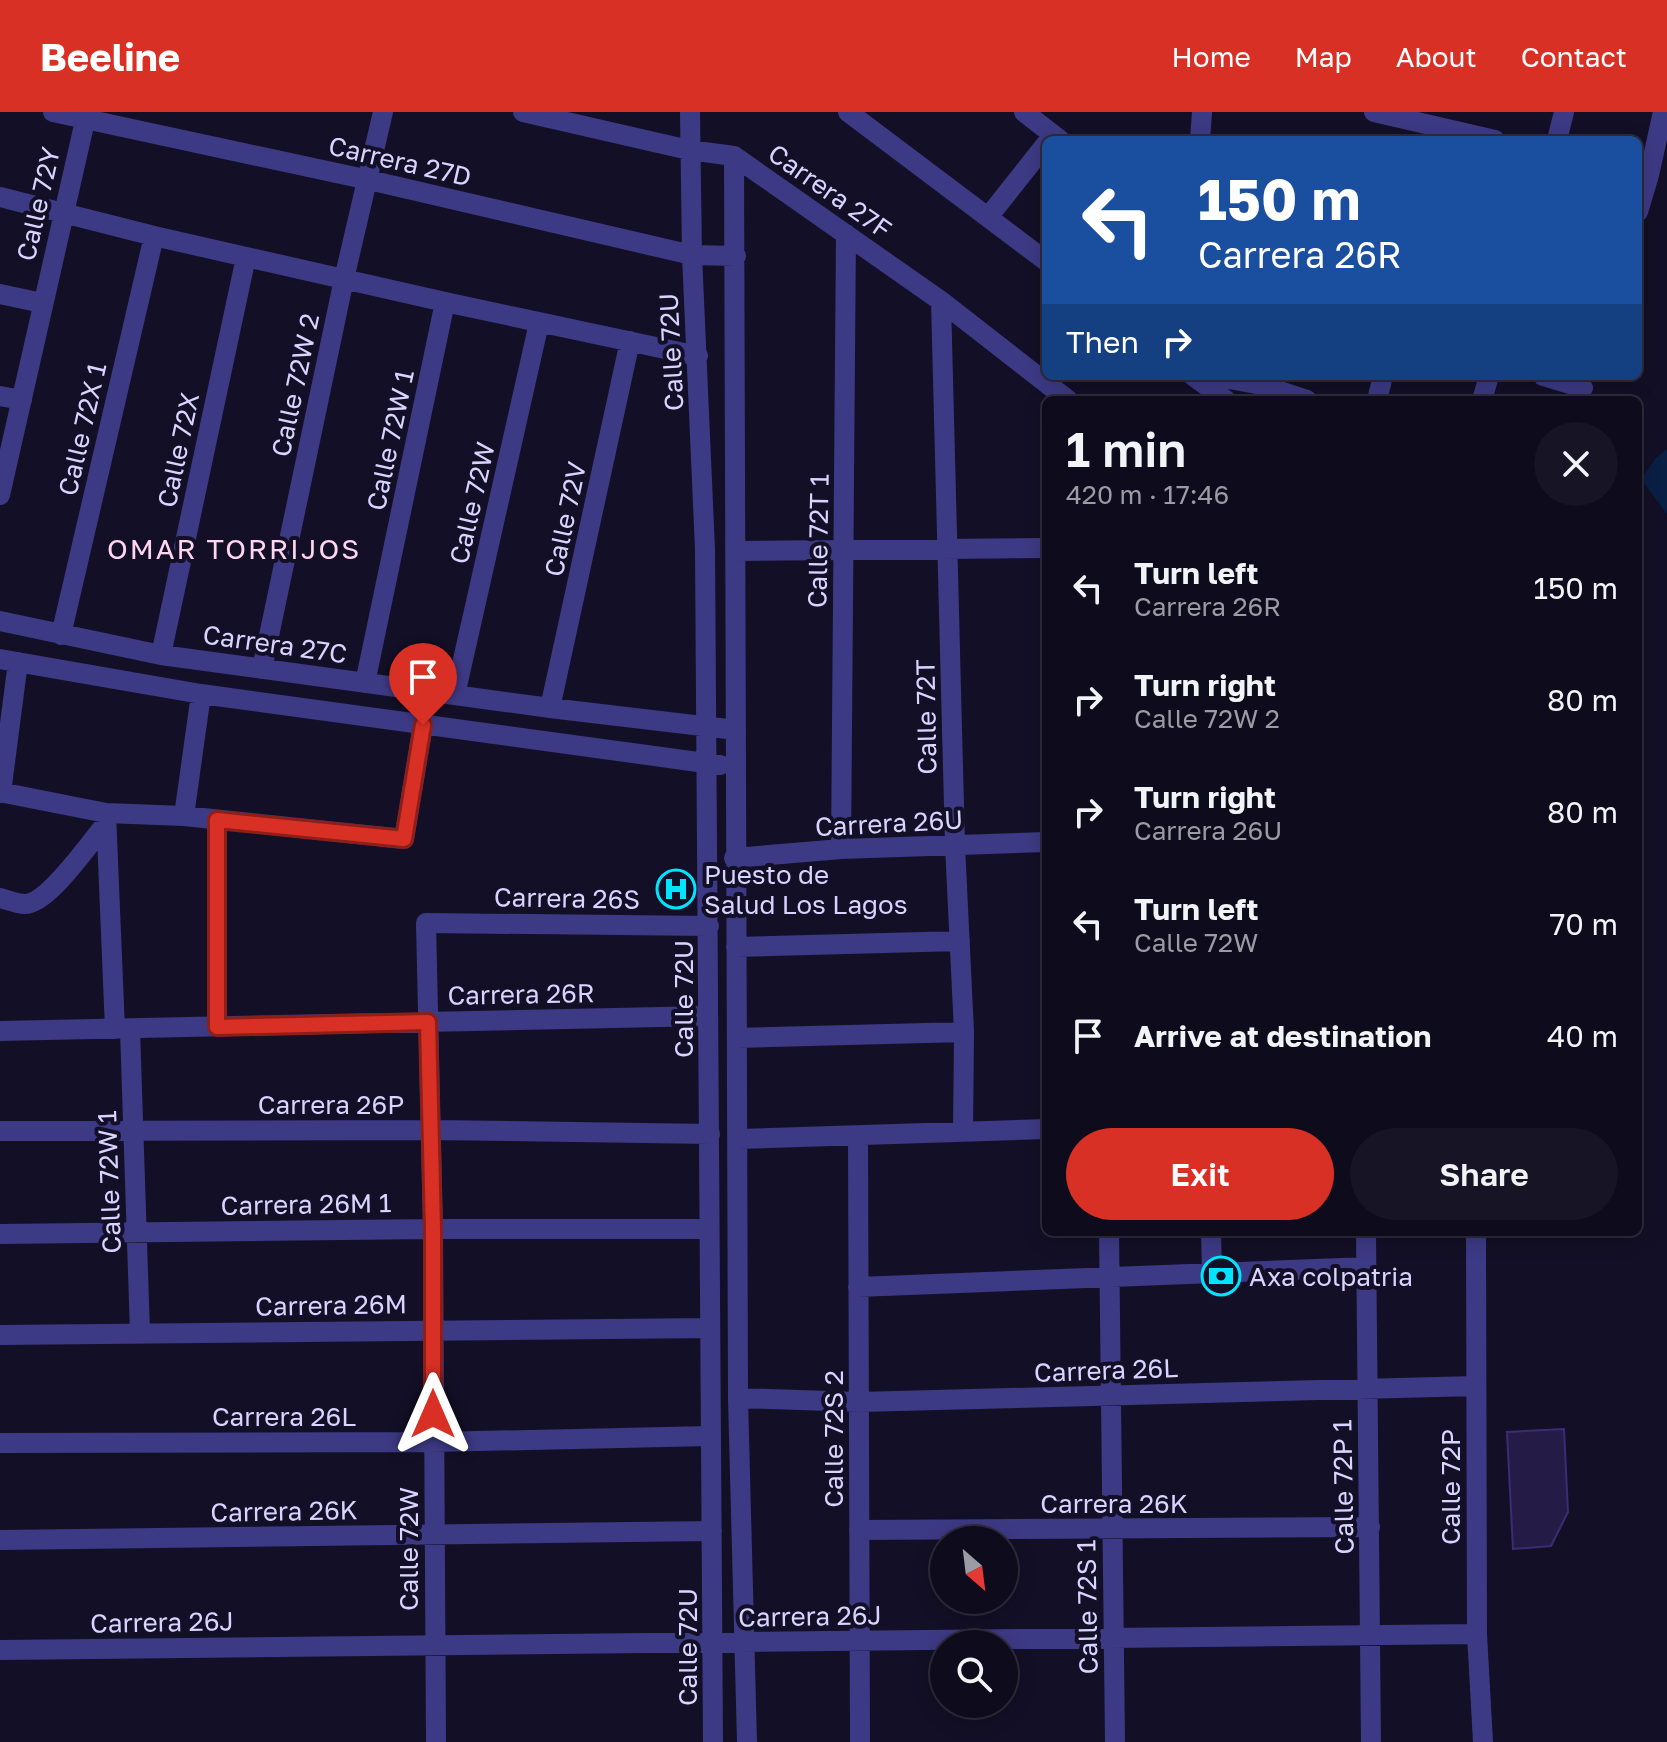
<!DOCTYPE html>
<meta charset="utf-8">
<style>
:root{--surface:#0e0b1c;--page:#171425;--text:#f1f3f6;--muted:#9b9ba3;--line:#2e2b3b;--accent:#d93025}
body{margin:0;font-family:"Golos Text",sans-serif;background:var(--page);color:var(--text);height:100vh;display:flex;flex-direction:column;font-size:30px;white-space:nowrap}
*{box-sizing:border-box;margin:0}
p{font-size:26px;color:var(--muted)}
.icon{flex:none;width:44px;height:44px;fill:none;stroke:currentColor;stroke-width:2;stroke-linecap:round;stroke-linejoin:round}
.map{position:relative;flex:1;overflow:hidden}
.details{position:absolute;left:1042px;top:284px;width:600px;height:840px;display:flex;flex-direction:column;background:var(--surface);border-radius:12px;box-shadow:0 4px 20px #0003,0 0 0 2px var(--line)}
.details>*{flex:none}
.guide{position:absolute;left:1042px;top:24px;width:600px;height:244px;border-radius:12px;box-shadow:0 4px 20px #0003,0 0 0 2px var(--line);background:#1a4fa0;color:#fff;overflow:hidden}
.needle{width:52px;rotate:152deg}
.buttons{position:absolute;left:930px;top:1414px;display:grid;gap:16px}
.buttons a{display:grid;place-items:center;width:88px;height:88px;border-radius:50%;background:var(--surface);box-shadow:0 4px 20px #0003,0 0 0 2px var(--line);font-size:40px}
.pin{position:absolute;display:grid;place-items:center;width:68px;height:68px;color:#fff;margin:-82px -34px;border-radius:50% 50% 50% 0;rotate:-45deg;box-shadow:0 0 8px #0007}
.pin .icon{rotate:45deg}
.me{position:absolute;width:88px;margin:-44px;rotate:0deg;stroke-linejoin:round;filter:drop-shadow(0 0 6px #0008)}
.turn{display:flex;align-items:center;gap:28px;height:168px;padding:0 24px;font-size:36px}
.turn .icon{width:104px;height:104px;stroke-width:2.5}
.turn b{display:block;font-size:56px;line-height:68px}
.then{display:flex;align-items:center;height:76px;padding:0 24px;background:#0003;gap:16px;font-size:30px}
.round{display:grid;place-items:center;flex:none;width:84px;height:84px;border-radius:42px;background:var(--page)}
.headline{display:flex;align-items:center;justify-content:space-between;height:136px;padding:0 24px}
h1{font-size:48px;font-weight:600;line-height:60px}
.action{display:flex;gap:16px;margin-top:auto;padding:16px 24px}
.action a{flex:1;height:92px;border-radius:48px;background:var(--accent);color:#fff;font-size:32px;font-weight:600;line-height:92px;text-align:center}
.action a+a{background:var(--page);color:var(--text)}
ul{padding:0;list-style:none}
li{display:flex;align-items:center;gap:24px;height:112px;padding:0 24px}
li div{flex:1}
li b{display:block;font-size:30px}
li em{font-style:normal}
header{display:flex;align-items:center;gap:48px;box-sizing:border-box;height:112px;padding:0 40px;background:var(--accent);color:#fff}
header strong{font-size:38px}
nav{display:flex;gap:44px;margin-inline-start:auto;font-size:28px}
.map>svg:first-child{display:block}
.water{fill:#0a1f44}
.building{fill:#241b47;stroke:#3b2d73;stroke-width:2}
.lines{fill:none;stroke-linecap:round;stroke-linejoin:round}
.minor{stroke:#3d3a85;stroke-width:20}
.route-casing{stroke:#8d1f18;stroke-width:20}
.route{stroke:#d93025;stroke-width:14}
.labels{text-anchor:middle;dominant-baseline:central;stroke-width:8;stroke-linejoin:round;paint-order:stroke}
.street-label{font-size:26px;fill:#d9d4ff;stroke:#130f26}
.poi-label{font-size:26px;fill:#d9d4ff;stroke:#130f26;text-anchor:start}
.neighbourhood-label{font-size:28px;letter-spacing:2px;fill:#ffd6f0;stroke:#130f26}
</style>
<header>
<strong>Beeline</strong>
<nav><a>Home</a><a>Map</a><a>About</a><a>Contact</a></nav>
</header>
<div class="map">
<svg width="1667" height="1630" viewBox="0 0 1667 1630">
<rect width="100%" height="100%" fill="#130f26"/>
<path class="water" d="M1667,337V402L1641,367L1656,346Z"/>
<path class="building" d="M1564,1317L1568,1400L1551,1434L1513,1437L1507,1320Z"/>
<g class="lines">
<path class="minor" d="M53,0L369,68L692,143L736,144
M523,0L689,38L734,44L941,189L1068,288
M690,0L692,143L705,437L713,1630
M848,0L1046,149
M1024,0L1060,28
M1374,0L1495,28
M1200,28L1202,0
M1557,28L1564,0
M734,44L738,1286L747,1630
M0,85L154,124L445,190L698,244
M1638,100L1649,63L1663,0
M989,104L1046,32
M0,182L42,191
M941,189L955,733L964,920L963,1020
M1193,264L1226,288
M1213,264L1262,273L1307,288
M1543,264L1583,276
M0,284L22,288
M1377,288L1383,264
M1482,288L1489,264
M0,383L87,0
M736,439L1046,436
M0,509L161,543L550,596L736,618
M61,523L154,124
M161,543L246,145
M0,547L201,582L720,653
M262,557L344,167L383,0
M365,571L445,190
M455,583L539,211
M550,596L630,229
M0,680L106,701L184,704L404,727L423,613
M1,681L18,550
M106,701L115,917
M184,704L201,582
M841,737L846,122
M734,746L841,737L1046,730
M0,786C8,788 17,792 25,792C48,792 89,732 105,713
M736,835L960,829
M217,915V708
M130,917L140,1221
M0,919L708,904
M737,926L964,920
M0,1019L432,1018L710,1022
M858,1024L860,1630
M739,1027L1046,1017
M1109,1120L1115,1630
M1211,1120L1212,1161
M1366,1120L1371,1630
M1476,1120L1477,1522L1483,1630
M0,1122L433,1117H709
M858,1175L1367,1155
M0,1223L710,1216
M738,1286L859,1290L1476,1274
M0,1331L433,1330L711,1324
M859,1418L1370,1415
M0,1428L712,1419
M0,1538L1477,1522
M436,1630L433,1117L426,811L709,814"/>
</g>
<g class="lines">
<defs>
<path id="route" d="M423,613L404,727L217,708V915L428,910L433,1117V1302"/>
</defs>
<use href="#route" class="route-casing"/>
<use href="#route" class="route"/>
</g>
<defs>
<symbol id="hospital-ring" viewBox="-11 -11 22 22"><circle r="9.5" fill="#130f26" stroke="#00e5ff" stroke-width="1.5"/><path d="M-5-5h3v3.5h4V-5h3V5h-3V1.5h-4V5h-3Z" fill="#00e5ff"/></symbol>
<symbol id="bank-ring" viewBox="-11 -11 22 22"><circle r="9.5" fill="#130f26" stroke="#00e5ff" stroke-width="1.5"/><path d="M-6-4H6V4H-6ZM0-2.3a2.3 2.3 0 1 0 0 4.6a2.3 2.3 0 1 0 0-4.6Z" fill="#00e5ff"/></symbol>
</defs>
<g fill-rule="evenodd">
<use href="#hospital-ring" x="654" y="755" width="44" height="44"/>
<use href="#bank-ring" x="1199" y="1142" width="44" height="44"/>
</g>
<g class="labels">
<g class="street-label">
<text transform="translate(400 49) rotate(13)">Carrera 27D</text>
<text transform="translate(830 79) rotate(35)">Carrera 27F</text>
<text transform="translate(38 92) rotate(-77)">Calle 72Y</text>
<text transform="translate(671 240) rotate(-93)">Calle 72U</text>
<text transform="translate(295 273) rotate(-78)">Calle 72W 2</text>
<text transform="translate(82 317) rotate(-77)">Calle 72X 1</text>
<text transform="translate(390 328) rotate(-78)">Calle 72W 1</text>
<text transform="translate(178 338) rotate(-78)">Calle 72X</text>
<text transform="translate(472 391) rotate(-77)">Calle 72W</text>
<text transform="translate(565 407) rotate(-78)">Calle 72V</text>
<text transform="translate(818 429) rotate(-89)">Calle 72T 1</text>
<text transform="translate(275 532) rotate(8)">Carrera 27C</text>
<text transform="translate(926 605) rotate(-91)">Calle 72T</text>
<text transform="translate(889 711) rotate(-3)">Carrera 26U</text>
<text transform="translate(567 786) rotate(1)">Carrera 26S</text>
<text transform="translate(521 882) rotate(-1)">Carrera 26R</text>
<text transform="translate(683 887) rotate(-90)">Calle 72U</text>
<text x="331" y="992">Carrera 26P</text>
<text transform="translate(109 1070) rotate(-92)">Calle 72W 1</text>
<text transform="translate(306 1092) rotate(-1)">Carrera 26M 1</text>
<text transform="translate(331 1193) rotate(-1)">Carrera 26M</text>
<text transform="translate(1106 1258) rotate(-2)">Carrera 26L</text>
<text x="284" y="1304">Carrera 26L</text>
<text transform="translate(833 1327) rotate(-90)">Calle 72S 2</text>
<text transform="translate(1343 1375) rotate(-91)">Calle 72P 1</text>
<text transform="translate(1450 1375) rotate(-90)">Calle 72P</text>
<text x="1114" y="1391">Carrera 26K</text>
<text transform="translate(284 1399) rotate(-1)">Carrera 26K</text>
<text transform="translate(408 1437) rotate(-90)">Calle 72W</text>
<text transform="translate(1087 1495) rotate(-91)">Calle 72S 1</text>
<text transform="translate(810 1504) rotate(-1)">Carrera 26J</text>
<text transform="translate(162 1510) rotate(-1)">Carrera 26J</text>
<text transform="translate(687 1535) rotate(-90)">Calle 72U</text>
</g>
<g class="poi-label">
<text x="704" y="762">Puesto de<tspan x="704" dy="30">Salud Los Lagos</tspan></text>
<text x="1249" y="1164">Axa colpatria</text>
</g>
<g class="neighbourhood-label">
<text x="234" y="436">OMAR TORRIJOS</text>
</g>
</g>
</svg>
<div class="buttons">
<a><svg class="needle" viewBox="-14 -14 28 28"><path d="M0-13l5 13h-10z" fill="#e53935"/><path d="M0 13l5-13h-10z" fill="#9b9ba3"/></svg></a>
<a><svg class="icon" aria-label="search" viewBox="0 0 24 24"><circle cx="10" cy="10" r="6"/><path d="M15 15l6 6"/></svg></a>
</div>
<div class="pin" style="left:423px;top:613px;background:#d93025"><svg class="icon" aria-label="arrive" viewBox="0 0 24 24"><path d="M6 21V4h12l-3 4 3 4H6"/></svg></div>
<svg class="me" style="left:433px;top:1302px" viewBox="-20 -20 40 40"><path d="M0-17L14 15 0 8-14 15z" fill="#d93025" stroke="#fff" stroke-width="4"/></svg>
<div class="guide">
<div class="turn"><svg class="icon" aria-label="left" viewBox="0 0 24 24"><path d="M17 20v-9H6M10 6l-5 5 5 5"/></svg><div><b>150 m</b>Carrera 26R</div></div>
<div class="then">Then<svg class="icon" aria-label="right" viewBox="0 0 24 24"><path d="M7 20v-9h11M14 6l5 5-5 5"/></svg></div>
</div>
<section class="details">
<div class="headline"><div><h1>1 min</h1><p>420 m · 17:46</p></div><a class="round"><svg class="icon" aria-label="close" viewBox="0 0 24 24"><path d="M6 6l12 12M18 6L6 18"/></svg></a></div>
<ul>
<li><svg class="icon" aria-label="left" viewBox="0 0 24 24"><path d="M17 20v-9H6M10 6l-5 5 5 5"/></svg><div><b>Turn left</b><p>Carrera 26R</p></div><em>150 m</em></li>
<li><svg class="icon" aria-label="right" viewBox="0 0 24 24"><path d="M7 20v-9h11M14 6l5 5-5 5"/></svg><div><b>Turn right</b><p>Calle 72W 2</p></div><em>80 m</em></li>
<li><svg class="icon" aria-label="right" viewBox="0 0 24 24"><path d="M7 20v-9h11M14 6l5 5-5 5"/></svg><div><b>Turn right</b><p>Carrera 26U</p></div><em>80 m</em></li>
<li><svg class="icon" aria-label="left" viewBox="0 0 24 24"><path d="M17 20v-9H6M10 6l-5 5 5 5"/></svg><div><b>Turn left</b><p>Calle 72W</p></div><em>70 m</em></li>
<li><svg class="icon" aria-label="arrive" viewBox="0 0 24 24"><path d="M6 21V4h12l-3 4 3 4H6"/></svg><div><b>Arrive at destination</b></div><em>40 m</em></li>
</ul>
<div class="action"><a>Exit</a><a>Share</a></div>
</section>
</div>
